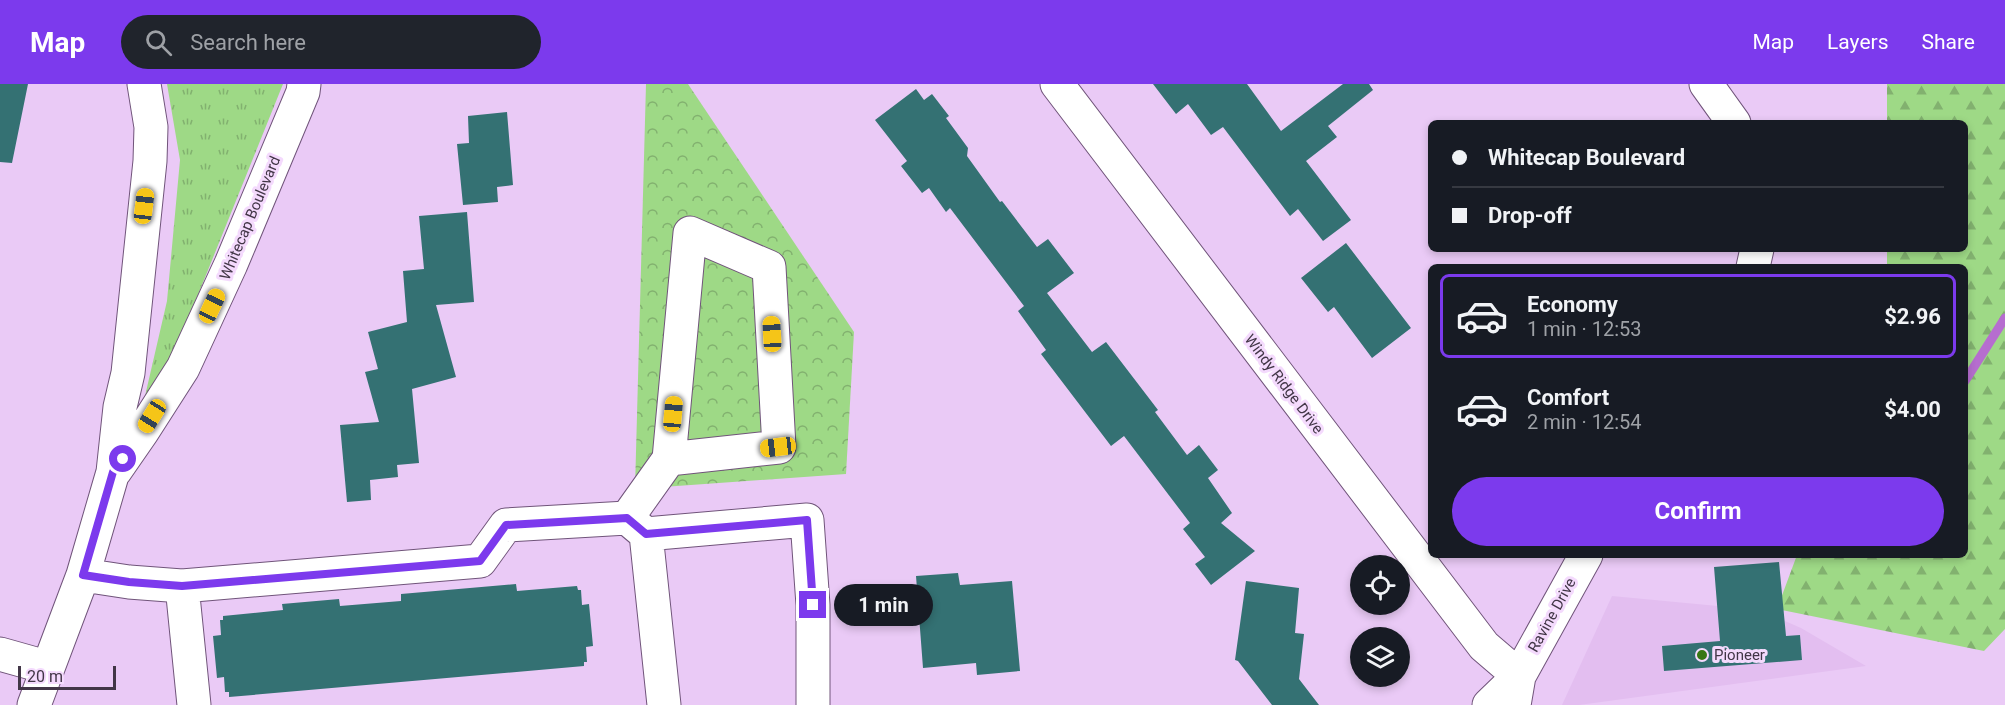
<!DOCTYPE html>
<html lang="en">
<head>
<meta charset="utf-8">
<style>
  body { margin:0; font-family:Roboto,sans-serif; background:#20242c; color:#f1f3f6; height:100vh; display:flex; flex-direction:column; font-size:22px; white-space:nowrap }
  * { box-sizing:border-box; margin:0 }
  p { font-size:20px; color:#9ea1a6 }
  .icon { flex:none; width:33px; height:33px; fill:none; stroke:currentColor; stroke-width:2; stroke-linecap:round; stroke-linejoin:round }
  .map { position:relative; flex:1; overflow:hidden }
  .drawer { position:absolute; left:1428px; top:180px; width:540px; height:294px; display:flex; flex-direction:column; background:#171b24; border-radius:9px; box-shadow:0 3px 9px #0003 }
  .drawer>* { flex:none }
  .guide { position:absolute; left:1428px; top:36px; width:540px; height:132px; border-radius:9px; box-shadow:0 3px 9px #0003; display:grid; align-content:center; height:132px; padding:0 24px; background:#171b24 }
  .buttons { position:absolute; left:1350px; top:471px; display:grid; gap:12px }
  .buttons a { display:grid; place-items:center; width:60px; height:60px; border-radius:50%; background:#171b24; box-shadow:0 3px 9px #0003; font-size:30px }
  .scale { position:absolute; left:18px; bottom:15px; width:98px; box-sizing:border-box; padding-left:6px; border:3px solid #423647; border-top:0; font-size:16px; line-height:21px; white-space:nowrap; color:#423647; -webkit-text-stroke:4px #f4dafd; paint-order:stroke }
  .end { position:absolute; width:27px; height:27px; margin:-14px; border:8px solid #7c3aed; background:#fff; box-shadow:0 0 0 3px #fff }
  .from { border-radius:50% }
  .bubble { position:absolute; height:42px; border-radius:21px; background:#171b24; box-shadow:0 3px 9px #0003; font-size:20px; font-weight:700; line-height:42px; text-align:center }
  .car { position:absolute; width:18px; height:36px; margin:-18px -9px; border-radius:8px; box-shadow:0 0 4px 2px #0007; background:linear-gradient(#f5c518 24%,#345 0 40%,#f5c518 0 76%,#345 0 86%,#f5c518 0) }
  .guide b { display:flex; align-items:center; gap:21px; height:57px; font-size:22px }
  .guide b+b { border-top:2px solid #363941 }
  .guide i { width:15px; height:15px; background:#f1f3f6 }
  ul { padding:10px 0 0; list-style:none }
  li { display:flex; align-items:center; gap:18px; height:84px; margin:0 12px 9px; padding:0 12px; border:3px solid transparent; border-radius:9px }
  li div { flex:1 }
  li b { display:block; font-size:22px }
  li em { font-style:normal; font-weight:700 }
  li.selected { border-color:#7c3aed }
  li>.icon { width:54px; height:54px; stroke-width:1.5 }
  .action { display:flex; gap:12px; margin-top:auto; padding:12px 24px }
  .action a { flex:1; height:69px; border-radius:36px; background:#7c3aed; color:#fff; font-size:24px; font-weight:700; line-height:69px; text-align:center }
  header { display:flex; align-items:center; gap:36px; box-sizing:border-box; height:84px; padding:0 30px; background:#7c3aed; color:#fff }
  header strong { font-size:28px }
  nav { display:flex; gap:33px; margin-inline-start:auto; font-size:21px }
  .search { width:420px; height:54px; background:#20242c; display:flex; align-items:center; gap:15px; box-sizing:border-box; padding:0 21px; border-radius:33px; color:#9ea1a6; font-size:22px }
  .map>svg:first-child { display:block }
</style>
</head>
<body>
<header>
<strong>Map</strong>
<div class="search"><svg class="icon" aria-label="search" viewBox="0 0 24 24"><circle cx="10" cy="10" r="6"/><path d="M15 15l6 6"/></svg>Search here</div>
<nav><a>Map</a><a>Layers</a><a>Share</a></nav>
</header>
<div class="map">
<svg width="2005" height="621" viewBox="0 0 2005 621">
  <defs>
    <pattern id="grass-tufts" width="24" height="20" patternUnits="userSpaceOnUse" patternTransform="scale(1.5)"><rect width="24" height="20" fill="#9ed986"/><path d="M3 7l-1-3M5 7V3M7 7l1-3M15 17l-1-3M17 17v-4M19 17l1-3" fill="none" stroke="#82b16f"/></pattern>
    <pattern id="forest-firs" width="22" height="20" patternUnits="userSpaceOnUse" patternTransform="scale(1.5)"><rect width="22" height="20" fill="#9ed986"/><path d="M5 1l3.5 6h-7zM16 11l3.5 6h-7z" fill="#82b16f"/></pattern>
    <pattern id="park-crowns" width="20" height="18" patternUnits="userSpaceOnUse" patternTransform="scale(1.5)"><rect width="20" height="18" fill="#9ed986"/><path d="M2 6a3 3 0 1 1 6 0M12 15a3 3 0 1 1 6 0" fill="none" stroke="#82b16f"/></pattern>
  </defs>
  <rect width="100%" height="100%" fill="#eacaf6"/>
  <path fill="#e3bef0" d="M1612,512l148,14 41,18 65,38 -287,39h-17z"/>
  <path fill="url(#grass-tufts)" d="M167,0h116l-127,315 -20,36 31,-134 13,-141z"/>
  <path fill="url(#forest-firs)" d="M1887,0h118v545l-21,22 -207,-42 20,-54h168v-288h-78v-18h78v-126h-78z"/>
  <path fill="url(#park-crowns)" d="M646,0h42l166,248 -8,142 -211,15z"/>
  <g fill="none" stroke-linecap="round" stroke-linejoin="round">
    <path stroke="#b66dcf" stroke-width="9" d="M1965,297l40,-63"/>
  </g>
  <path fill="#347173" d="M0,0h28l-16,79 -12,-1z
    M1153,0h94l34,47 62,-47h26l4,6 -45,36 9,11 -31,24 45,59 -28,21 -25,-32 -8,7 -67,-89 -12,8 -23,-31 -12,10z
    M916,5l8,11 8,-6 17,22 -3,2 22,30 -1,8 33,46 2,-1 35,46 11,-8 26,34 -27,20 45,59 14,-10 52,68 -3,2 32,43 12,-10 19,25 -10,8 24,35 -11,10 34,28 -44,34 -16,-21 10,-7 -22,-28 7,-6 -66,-87 -13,10 -70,-92 5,-4 -28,-39 6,-5 -74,-98 -4,4 -17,-24 -7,5 -21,-27 6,-5 -32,-41z
    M507,28l6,73 -16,2 1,15 -35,3 -6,-61 12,-1 -1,-27z
    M467,128l7,90 -38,3 20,72 -44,12 7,74 -22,2 1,12 -28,3 1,20 -24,2 -7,-77 39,-3 -14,-50 13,-3 -10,-37 39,-10 -4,-51 21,-2 -5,-53z
    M1346,159l65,85 -39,30 -38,-51 -6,5 -27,-34z
    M1779,478l7,74 14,-1 2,25 -138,11 -2,-25 58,-5 -6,-74z
    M958,489l2,12 52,-4 8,90 -43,4 -1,-12 -53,5 -7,-92z
    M1246,497l53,7 -4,45 9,1 -5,45 20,26h-47l-34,-44 -3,-1z
    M516,500l1,7 60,-5 1,4h3l1,15 7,-1 4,42 -7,1 1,15h-3v4l-355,31v-5h-4l-1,-15 -7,1 -4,-42 8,-1 -1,-15h3v-4l60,-6 -1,-6 57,-5 1,7 61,-5v-7z"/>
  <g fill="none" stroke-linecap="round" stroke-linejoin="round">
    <g stroke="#70547a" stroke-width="35">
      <path id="minor" d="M1057,0l427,562 35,30
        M1706,0l28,39
        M1753,183l4,-18
        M115,387l27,-39 41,-64 48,-104 72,-172 1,-8
        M627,434l42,-59 110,-12 -10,-180 -79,-34 -21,226
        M646,450l161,-14 6,85v100
        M83,491l46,7 53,4 298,-25 26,-36 121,-7 19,16 18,171
        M182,502l12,119
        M0,570l39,11 8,4
        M34,621l49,-130 30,-103 7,-65 8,-34 22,-212 1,-34 -7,-43
        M1489,621l30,-29
        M1514,621l5,-29 67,-121"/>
    </g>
    <use href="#minor" stroke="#fff" stroke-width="33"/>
  </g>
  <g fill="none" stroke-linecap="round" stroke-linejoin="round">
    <path stroke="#7c3aed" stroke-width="8" d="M123,375l-10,13 -30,103 46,7 53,4 298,-25 26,-36 121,-7 19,16 161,-14 6,85"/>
  </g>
  <circle fill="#387713" stroke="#f4dafd" stroke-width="2" cx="1702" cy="571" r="6"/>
  <g text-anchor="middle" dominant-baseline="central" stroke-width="6" stroke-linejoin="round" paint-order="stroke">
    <g font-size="15" fill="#423647" stroke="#f4dafd">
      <text transform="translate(250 134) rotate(-67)">Whitecap Boulevard</text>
      <text transform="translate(1284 300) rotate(53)">Windy Ridge Drive</text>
      <text transform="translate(1552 531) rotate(-61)">Ravine Drive</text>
    </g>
    <g font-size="15" fill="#423647" stroke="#f4dafd" text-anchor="start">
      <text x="1714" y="571">Pioneer</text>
    </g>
  </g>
</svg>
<div class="buttons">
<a><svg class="icon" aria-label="locate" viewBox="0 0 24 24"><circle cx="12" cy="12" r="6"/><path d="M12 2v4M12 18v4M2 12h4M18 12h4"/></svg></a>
<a><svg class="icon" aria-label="layers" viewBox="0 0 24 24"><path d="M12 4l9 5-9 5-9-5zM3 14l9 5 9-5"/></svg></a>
</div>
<div class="scale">20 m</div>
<i class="end from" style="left:123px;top:375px"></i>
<i class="end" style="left:813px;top:521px"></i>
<div class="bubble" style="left:834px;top:500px;width:99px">1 min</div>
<i class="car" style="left:144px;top:122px;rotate:7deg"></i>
<i class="car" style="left:212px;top:222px;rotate:25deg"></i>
<i class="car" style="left:772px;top:250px;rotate:357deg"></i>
<i class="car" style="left:673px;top:330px;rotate:5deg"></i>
<i class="car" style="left:152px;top:332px;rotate:212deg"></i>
<i class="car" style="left:778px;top:363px;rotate:263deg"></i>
<div class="guide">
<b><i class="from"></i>Whitecap Boulevard</b>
<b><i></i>Drop-off</b>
</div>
<section class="drawer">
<ul>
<li class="selected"><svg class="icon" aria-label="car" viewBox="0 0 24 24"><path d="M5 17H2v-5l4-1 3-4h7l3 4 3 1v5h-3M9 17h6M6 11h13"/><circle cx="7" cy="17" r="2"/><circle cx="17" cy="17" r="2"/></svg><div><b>Economy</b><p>1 min · 12:53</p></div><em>$2.96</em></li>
<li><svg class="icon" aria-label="car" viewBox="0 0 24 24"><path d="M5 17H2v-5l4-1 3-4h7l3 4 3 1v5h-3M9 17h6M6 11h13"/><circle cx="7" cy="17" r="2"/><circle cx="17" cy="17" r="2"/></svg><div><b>Comfort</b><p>2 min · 12:54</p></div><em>$4.00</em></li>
</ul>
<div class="action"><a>Confirm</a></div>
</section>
</div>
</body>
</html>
